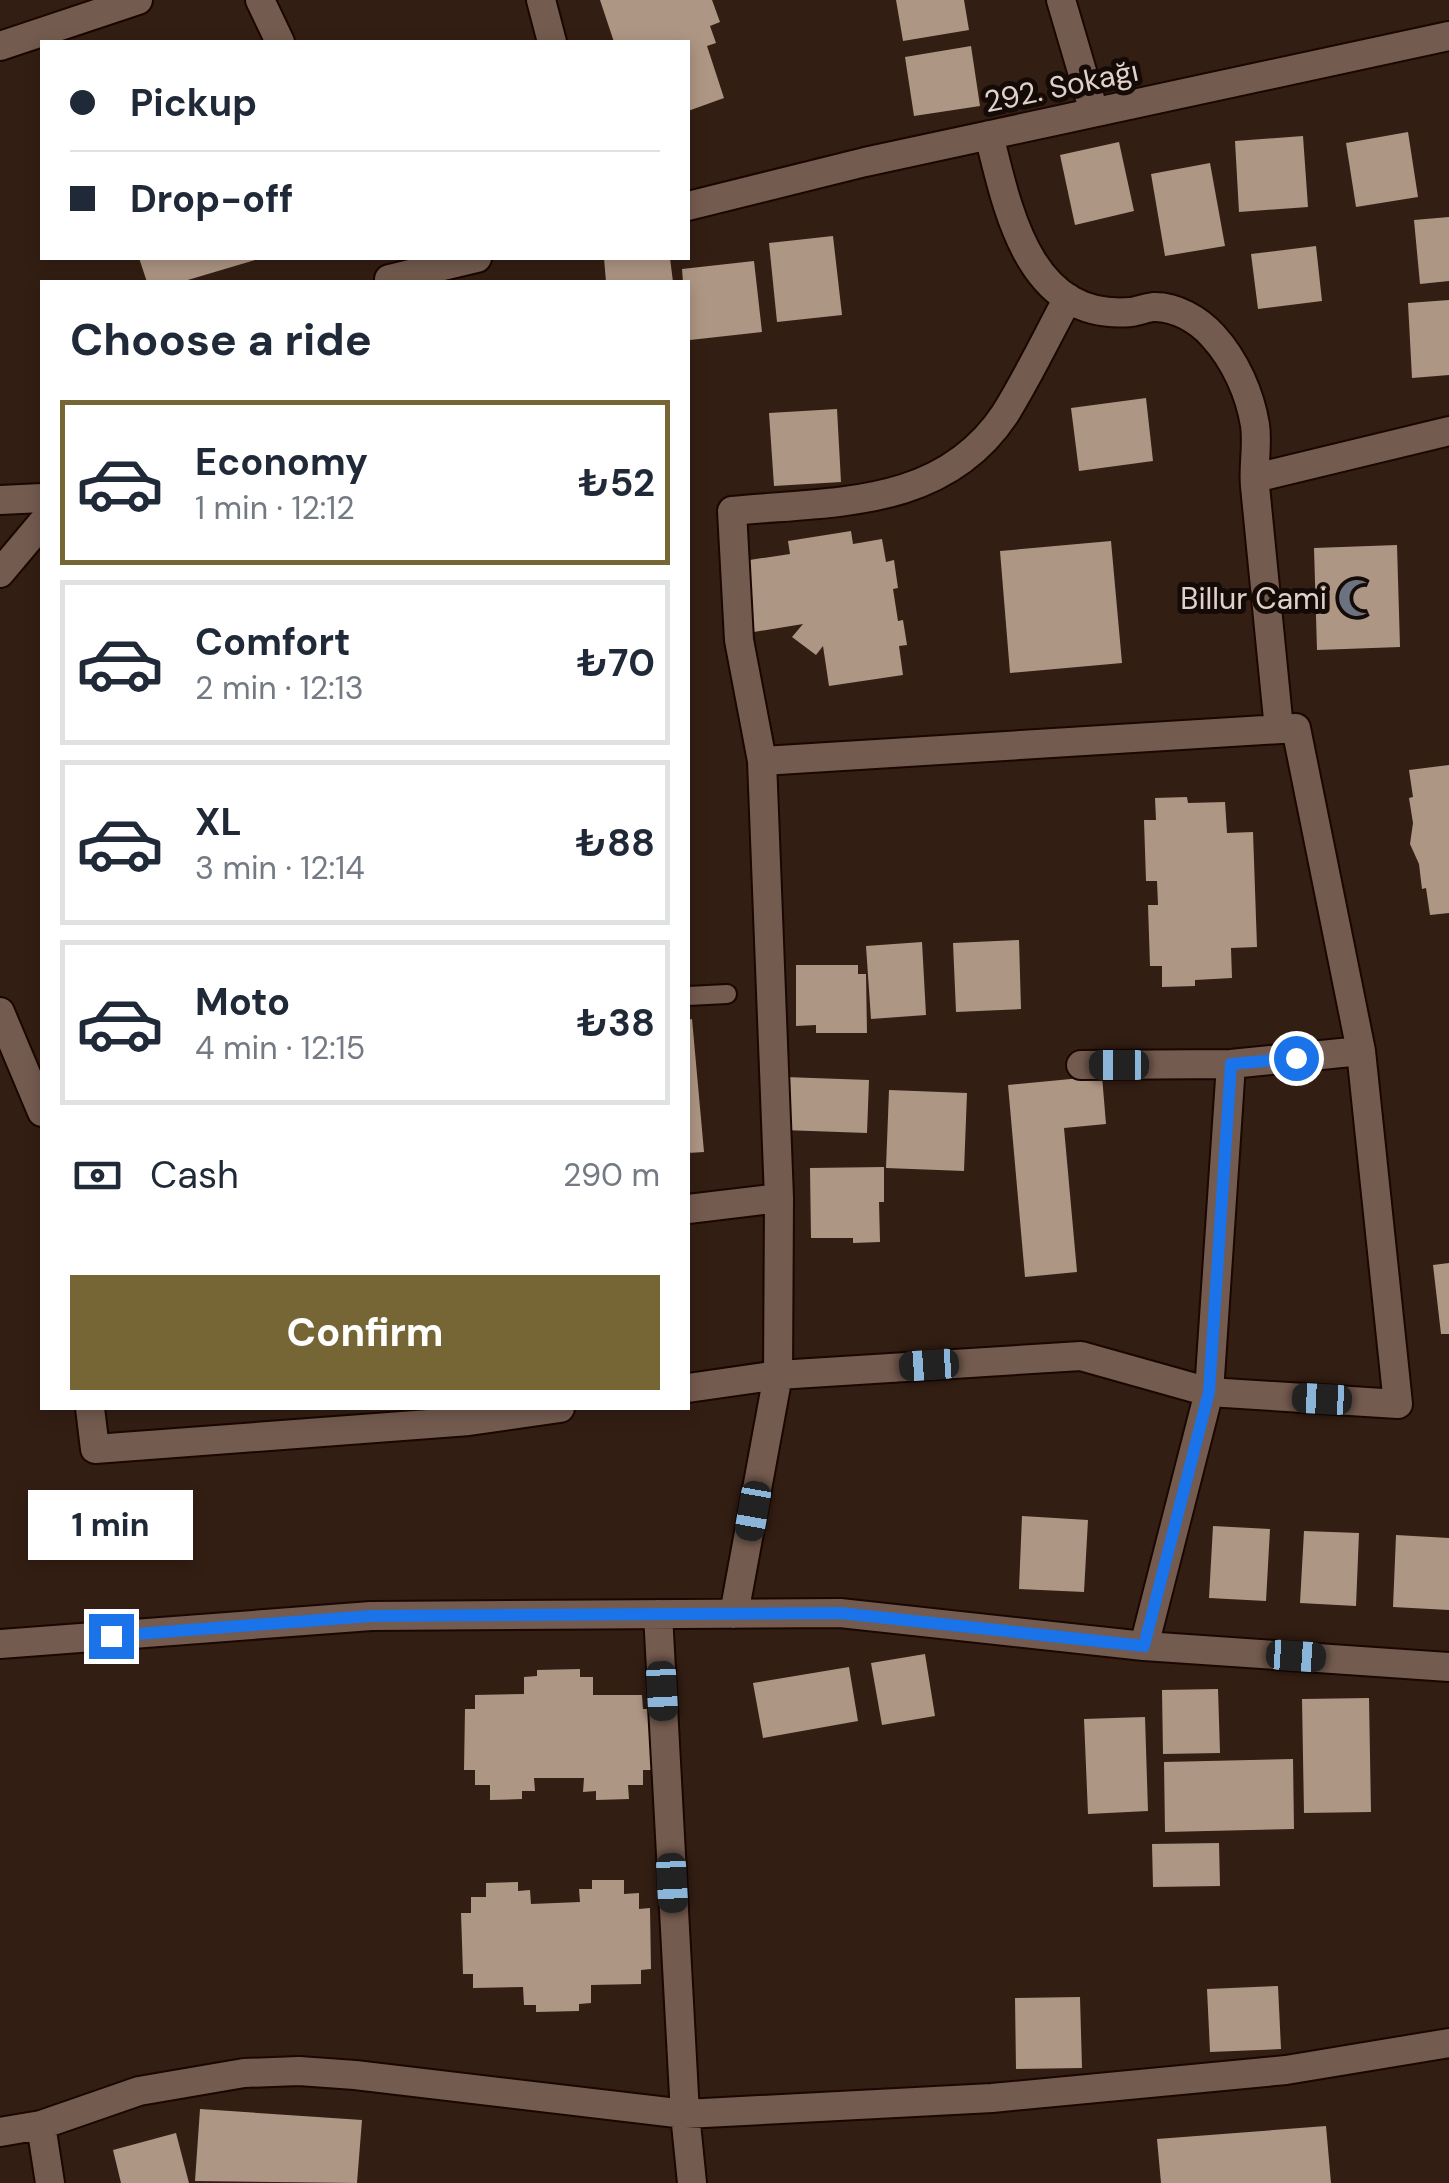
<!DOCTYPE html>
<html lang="en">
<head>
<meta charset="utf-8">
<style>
  body { margin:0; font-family:"DM Sans",sans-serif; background:#f2f2f3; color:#1f2937; height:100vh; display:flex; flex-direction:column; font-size:38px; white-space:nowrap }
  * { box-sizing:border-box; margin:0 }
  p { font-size:32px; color:#747a83 }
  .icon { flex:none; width:55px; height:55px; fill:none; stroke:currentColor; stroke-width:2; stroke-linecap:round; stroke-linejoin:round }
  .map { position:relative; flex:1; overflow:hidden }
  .side { position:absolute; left:40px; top:280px; width:650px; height:1130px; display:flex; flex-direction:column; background:#fff; border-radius:0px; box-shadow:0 5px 15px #0003 }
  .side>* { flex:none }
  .top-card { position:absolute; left:40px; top:40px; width:650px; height:220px; border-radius:0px; box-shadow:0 5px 15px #0003; display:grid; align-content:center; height:220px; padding:0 30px; background:#fff }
  .end { position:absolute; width:45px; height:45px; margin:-22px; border:12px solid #1a73e8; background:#fff; box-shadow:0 0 0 5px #fff }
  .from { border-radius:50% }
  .bubble { position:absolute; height:70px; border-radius:0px; background:#fff; box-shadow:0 5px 15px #0003; font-size:32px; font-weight:700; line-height:70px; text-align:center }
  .car { position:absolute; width:30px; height:60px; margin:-30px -15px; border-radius:12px; box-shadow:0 0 8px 2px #0007; background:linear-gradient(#222 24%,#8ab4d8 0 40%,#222 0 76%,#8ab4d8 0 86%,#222 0) }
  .top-card b { display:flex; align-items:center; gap:35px; height:95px; font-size:38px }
  .top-card b+b { border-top:2px solid #e0e1e3 }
  .top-card i { width:25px; height:25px; background:#1f2937 }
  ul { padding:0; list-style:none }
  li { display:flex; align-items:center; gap:30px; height:165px; margin:0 20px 15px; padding:0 10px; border:5px solid #e0e1e3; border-radius:0px }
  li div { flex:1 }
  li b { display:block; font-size:38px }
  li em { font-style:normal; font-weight:700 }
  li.on { border-color:#766636 }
  li>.icon { width:90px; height:90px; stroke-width:1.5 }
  h2 { padding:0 30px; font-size:45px; line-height:120px }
  .pay { display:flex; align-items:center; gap:25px; height:110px; padding:0 30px; font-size:38px }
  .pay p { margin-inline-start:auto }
  .cta { display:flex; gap:20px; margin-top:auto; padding:20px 30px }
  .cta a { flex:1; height:115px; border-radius:0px; background:#766636; color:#fff; font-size:40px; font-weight:700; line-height:115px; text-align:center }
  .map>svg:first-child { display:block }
</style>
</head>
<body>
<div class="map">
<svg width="1449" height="2183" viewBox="0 0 1449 2183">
  <rect width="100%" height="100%" fill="#331e13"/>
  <path fill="#ae9684" d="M600,0h112l8,22 -10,4 6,17 -9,3 17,52 -36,13v-69h-74z
    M896,0h68l5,30 -66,11z
    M971,46l9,60 -66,10 -9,-59z
    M1408,132l10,65 -62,10 -10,-64z
    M1303,136l5,71 -69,5 -4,-71z
    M1119,142l15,69 -59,14 -15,-70z
    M1210,163l15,83 -60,10 -14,-82z
    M1449,217v64l-29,3 -6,-64z
    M833,236l9,79 -65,7 -8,-79z
    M1316,246l6,55 -64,8 -7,-55z
    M139,258h123l-81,24h-34z
    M604,258h66l3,24h-67z
    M754,261l8,71 -72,8 -2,-58h-5l-1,-13z
    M1449,300v75l-37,3 -4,-75z
    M1146,398l7,63 -74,10 -8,-63z
    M837,409l4,73 -67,4 -5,-73z
    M851,531l2,13 29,-5 4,23 8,-2 4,28 -5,1 5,32 5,-1 4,25 -8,1 4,29 -74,11 -6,-40 -7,9 -24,-18 11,-13 -49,8 -11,-71 47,-7 -2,-13z
    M1111,541l11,122 -112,10 -10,-122z
    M1397,545l3,102 -83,3 -3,-102z
    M1449,765v148l-19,2 -4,-27 -4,1 -3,-25 -9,-20 3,-21 -4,-25 4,-1 -4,-27z
    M1187,797l1,6 37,-1 2,31 26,-1 4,115 -26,1 1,30 -37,2v6l-33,1v-21h-12l-2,-61h10l-1,-24h-11l-2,-61h12l-1,-22z
    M1019,940l2,69 -65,3 -3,-69z
    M922,942l4,73 -55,4 -5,-73z
    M796,965h62v9h8l1,59h-51v-8l-20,1z
    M692,1019l12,133 -16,1v-133z
    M1102,1076l4,48 -42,4 13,144 -52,5 -17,-192z
    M785,1077l84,3 -2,53 -84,-3z
    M889,1090l78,3 -3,78 -78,-3z
    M884,1167v35h-5l1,40 -27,1v-5h-42l-1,-70z
    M1449,1263v71h-8l-8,-69z
    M1022,1516l66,4 -4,72 -65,-3z
    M1213,1526l57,3 -4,72 -57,-3z
    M1304,1531l55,2 -3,73 -56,-3z
    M1396,1535l53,3v72l-56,-3z
    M925,1654l10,62 -53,9 -11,-62z
    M849,1667l9,54 -95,17 -10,-55z
    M580,1669v8h13v18h49l1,14h10v61h-10v15h-15l1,14 -33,1v-9l-13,1 1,-14h-50l1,13h-13v8l-32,1v-15h-15v-15h-11l1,-61h10v-14l49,-1v-17l13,-1v-6z
    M1218,1689l2,64 -57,1 -1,-64z
    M1369,1698l2,114 -67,1 -2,-114z
    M1145,1717l3,94 -60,3 -4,-95z
    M1293,1759l1,70 -129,3 -1,-70z
    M1219,1843l1,43 -67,1 -1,-43z
    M592,1880h32v14l15,-1v16l11,-1 1,61 -10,1v14l-50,1v18l-12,1v7l-43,1v-7h-12l-1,-18 -50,1v-14h-10l-2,-61h10v-16h15v-14l32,-1v9l12,-1 1,14 49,-2 -1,-13h13z
    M1278,1986l3,63 -71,3 -3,-63z
    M1080,1997l2,71 -66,1 -1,-71z
    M200,2109l162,11 -5,63 -162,-2z
    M1326,2126l5,57h-170l-4,-44z
    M176,2133l13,50h-68l-8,-33z"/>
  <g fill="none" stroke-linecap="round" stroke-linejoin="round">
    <g stroke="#1a0701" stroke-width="22">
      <path id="service" d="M688,996l39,-2"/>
    </g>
    <g stroke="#1a0701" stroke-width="32">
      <path id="minor" d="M260,0l20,42
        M541,0l11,42
        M1061,0l33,112
        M0,46l138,-46
        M989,135c19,76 40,186 142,177 7,-1 15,-4 22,-5 22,-1 46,13 60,29 22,24 37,58 42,89 3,21 -2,41 0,61 8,81 16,162 24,243
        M688,206l177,-44 584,-126
        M389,279l88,-21
        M1255,478l194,-47
        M0,500l42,-2
        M0,573l42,-50
        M0,1012l42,100
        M1081,1065l150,-1 130,-13
        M688,1209l91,-11
        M688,1388l90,-13 303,-19 128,36 189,12 -37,-353 -65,-323 -534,33
        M90,1408l5,41 374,-28 91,-13
        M658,1614l27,500 7,69
        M734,1614l44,-239 1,-177 -17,-437 -23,-121 -7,-129c101,-10 210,-2 273,-97 23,-37 42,-77 63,-116
        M0,1644l371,-28 469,-3 304,33 305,21
        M1144,1646l65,-254 22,-328
        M41,2125l9,58
        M0,2132l41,-7 98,-34 105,-18 55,-2 56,4 330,39 307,-16 294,-28 163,-27"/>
    </g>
    <use href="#service" stroke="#745b4f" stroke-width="18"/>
    <use href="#minor" stroke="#745b4f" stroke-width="28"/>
  </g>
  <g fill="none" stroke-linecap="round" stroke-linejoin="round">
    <path stroke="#1a73e8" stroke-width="12" d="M111,1636l260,-20 469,-3 304,33 65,-254 22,-328 65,-6"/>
  </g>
  <defs>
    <g id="mosque-bare" transform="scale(3)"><path d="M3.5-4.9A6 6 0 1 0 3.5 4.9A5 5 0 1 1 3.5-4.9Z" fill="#6b7280" stroke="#140a06" stroke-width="2.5" paint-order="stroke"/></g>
  </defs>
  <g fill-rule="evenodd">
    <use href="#mosque-bare" x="1357" y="598"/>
  </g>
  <g text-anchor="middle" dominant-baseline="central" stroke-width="10" stroke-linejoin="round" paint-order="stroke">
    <g font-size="30" fill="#e0d1ca" stroke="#140a06">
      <text transform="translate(1061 86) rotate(-12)">292. Sokağı</text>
    </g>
    <g font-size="30" fill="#e0d1ca" stroke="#140a06" text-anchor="end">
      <text x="1327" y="598">Billur Cami</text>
    </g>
  </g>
</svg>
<i class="end from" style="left:1296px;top:1058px"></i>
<i class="end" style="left:111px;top:1636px"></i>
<div class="bubble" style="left:28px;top:1490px;width:165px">1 min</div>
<i class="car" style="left:1119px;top:1065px;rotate:270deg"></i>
<i class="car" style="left:929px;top:1365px;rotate:266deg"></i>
<i class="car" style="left:1322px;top:1399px;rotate:273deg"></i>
<i class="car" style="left:753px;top:1511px;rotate:190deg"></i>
<i class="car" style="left:1296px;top:1656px;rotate:94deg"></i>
<i class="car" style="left:662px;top:1691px;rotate:177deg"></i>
<i class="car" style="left:672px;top:1883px;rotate:177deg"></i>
<div class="top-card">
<b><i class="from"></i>Pickup</b>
<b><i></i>Drop-off</b>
</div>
<section class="side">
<h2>Choose a ride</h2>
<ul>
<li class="on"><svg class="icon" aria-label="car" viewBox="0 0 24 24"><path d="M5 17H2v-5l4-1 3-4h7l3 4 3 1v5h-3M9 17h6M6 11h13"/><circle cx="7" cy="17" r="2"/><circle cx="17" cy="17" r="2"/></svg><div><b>Economy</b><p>1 min · 12:12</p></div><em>₺52</em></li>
<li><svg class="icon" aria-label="car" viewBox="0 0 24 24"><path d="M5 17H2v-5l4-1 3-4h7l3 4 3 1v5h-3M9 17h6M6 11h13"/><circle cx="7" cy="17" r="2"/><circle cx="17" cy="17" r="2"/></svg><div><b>Comfort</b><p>2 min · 12:13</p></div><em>₺70</em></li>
<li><svg class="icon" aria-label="car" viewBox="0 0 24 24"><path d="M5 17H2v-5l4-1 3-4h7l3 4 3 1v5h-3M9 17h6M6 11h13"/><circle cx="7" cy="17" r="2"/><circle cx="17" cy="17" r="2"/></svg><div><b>XL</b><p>3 min · 12:14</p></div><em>₺88</em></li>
<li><svg class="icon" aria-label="car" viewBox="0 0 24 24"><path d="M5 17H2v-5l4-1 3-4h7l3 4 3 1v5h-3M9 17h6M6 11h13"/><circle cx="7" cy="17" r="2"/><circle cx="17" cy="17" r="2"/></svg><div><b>Moto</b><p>4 min · 12:15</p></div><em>₺38</em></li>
</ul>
<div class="pay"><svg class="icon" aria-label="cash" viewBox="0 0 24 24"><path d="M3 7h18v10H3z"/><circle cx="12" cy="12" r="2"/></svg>Cash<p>290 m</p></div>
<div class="cta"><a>Confirm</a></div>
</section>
</div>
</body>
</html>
